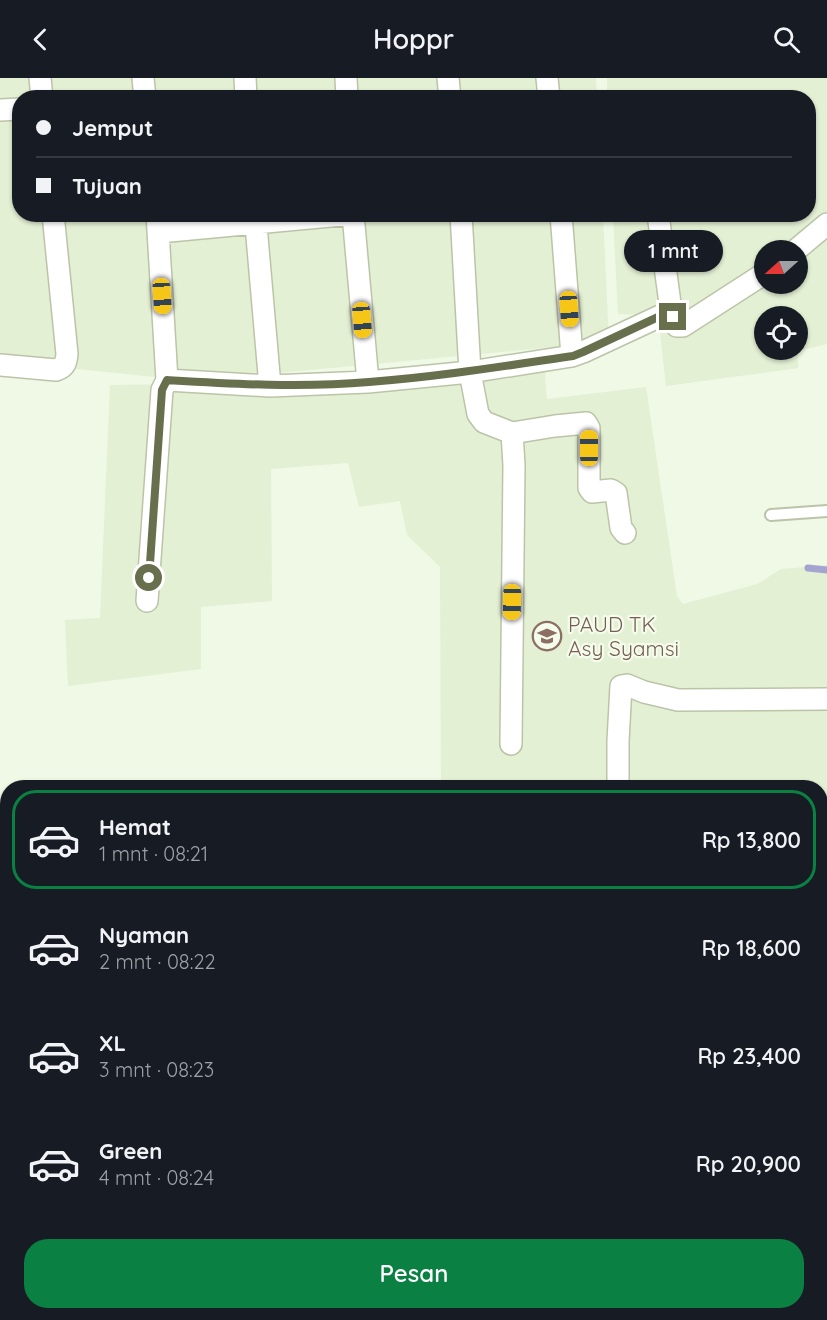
<!DOCTYPE html>
<html lang="id">
<head>
<meta charset="utf-8">
<style>
  body { margin:0; font-family:Quicksand,sans-serif; background:#20242c; color:#f1f3f6; height:100vh; display:flex; flex-direction:column; font-size:22px; white-space:nowrap }
  * { box-sizing:border-box; margin:0 }
  p { font-size:20px; color:#9ea1a6 }
  .icon { flex:none; width:33px; height:33px; fill:none; stroke:currentColor; stroke-width:2; stroke-linecap:round; stroke-linejoin:round }
  .map { position:relative; flex:1; overflow:hidden }
  .details { position:absolute; left:0px; top:702px; width:828px; height:540px; display:flex; flex-direction:column; background:#171b24; border-radius:24px 24px 0 0; box-shadow:0 2px 4px #0004 }
  .details>* { flex:none }
  .guide { position:absolute; left:12px; top:12px; width:804px; height:132px; border-radius:24px; box-shadow:0 2px 4px #0004; display:grid; align-content:center; height:132px; padding:0 24px; background:#171b24 }
  .needle { width:39px; rotate:249deg }
  .fabs { position:absolute; left:754px; top:162px; display:grid; gap:12px }
  .fabs a { display:grid; place-items:center; width:54px; height:54px; border-radius:50%; background:#171b24; box-shadow:0 2px 4px #0004; font-size:30px }
  .end { position:absolute; width:27px; height:27px; margin:-14px; border:8px solid #676f4d; background:#fff; box-shadow:0 0 0 3px #fff }
  .from { border-radius:50% }
  .bubble { position:absolute; height:42px; border-radius:21px; background:#171b24; box-shadow:0 2px 4px #0004; font-size:20px; font-weight:600; line-height:42px; text-align:center }
  .car { position:absolute; width:18px; height:36px; margin:-18px -9px; border-radius:8px; box-shadow:0 0 4px 2px #0007; background:linear-gradient(#f5c518 24%,#345 0 40%,#f5c518 0 76%,#345 0 86%,#f5c518 0) }
  .guide b { display:flex; align-items:center; gap:21px; height:57px; font-size:22px }
  .guide b+b { border-top:2px solid #363941 }
  .guide i { width:15px; height:15px; background:#f1f3f6 }
  ul { padding:10px 0 0; list-style:none }
  li { display:flex; align-items:center; gap:18px; height:99px; margin:0 12px 9px; padding:0 12px; border:3px solid transparent; border-radius:24px }
  li div { flex:1 }
  li b { display:block; font-size:22px }
  li em { font-style:normal; font-weight:600 }
  li.selected { border-color:#0b8043 }
  li>.icon { width:54px; height:54px; stroke-width:1.5 }
  .cta { display:flex; gap:12px; margin-top:auto; padding:12px 24px }
  .cta a { flex:1; height:69px; border-radius:24px; background:#0b8043; color:#fff; font-size:24px; font-weight:600; line-height:69px; text-align:center }
  header { display:flex; justify-content:space-between; align-items:center; height:78px; padding:0 24px; background:#171b24; font-size:27px; font-weight:600 }
  .map>svg:first-child { display:block }
</style>
</head>
<body>
<header><svg class="icon" aria-label="back" viewBox="0 0 24 24"><path d="M15 5l-7 7 7 7"/></svg>Hoppr<svg class="icon" aria-label="search" viewBox="0 0 24 24"><circle cx="10" cy="10" r="6"/><path d="M15 15l6 6"/></svg></header>
<div class="map">
<svg width="827" height="1242" viewBox="0 0 827 1242">
  <rect width="100%" height="100%" fill="#eff9e5"/>
  <path fill="#e4f0d4" fill-rule="evenodd" d="M0,0h596l1,20h-577v116l583,1 6,127 -416,39 -193,-20z
    M607,0h220v266l-29,7v17l-132,18 -8,-70 -40,-2 -5,-99 195,-1v-116l-201,-1zM765,172h33v34h-33zM765,238h33v34h-33z
    M544,282l3,39 99,-12 31,209 6,8 74,-20 24,-15 46,-4v483l-6,1 -1,-261 -379,-1 -1,-220 -33,-32 -7,-34 -41,6 -11,-44 -77,6 1,132 -71,6v62l-133,17 -3,-66 35,-2 10,-233 159,-2z
    M7,780v135l-7,4v-136z
    M7,945l1,289 122,1v7h-130v-293z"/>
  <g fill="none" stroke-linecap="round" stroke-linejoin="round">
    <path stroke="#a5a4d0" stroke-width="7" d="M808,490l19,2"/>
    <g stroke="#bbc4a8" stroke-width="14">
      <path id="lane" d="M771,437l56,-4"/>
    </g>
    <g stroke="#bbc4a8" stroke-width="24">
      <path id="street" d="M40,0l2,20
        M143,0l2,20
        M245,0l1,20
        M346,0l1,20
        M448,0l2,20
        M547,0l2,20
        M0,32l20,-1
        M255,136l15,172
        M353,136l15,168
        M461,136l9,158 8,42 6,8 28,11 2,32 -3,279
        M561,136l11,142
        M658,136l13,97 6,15h6l82,-53
        M159,154l193,-18
        M796,172l31,-26
        M0,287l56,5c9,-3 10,-7 11,-16l-14,-140
        M167,302l103,6 98,-4 102,-10 102,-16 11,-4 88,-41
        M512,355l43,-7 31,-3 3,5v60l3,4 19,-2 5,3 5,35 4,5
        M147,523l15,-211 5,-10 -10,-166
        M618,710v-47l3,-55 6,-1 17,7 34,8 149,-1
        M0,872h8
        M820,933h7
        M0,967h8
        M0,1085l8,-1
        M0,1204h8
        M75,1242l1,-8"/>
    </g>
    <use href="#lane" stroke="#fff" stroke-width="10"/>
    <use href="#street" stroke="#fff" stroke-width="21"/>
  </g>
  <g fill="none" stroke-linecap="round" stroke-linejoin="round">
    <path stroke="#676f4d" stroke-width="8" d="M149,500l13,-188 5,-10c68,4 134,8 202,2 68,-5 136,-16 204,-26l10,-4 88,-41 2,6"/>
  </g>
  <defs>
    <g id="school-ring" transform="scale(1.5)"><circle r="9.5" fill="#f4fceb" stroke="#8d6e63" stroke-width="1.5"/><path d="M0-5L7-2L0 1L-7-2ZM-4 1L0 2.5L4 1V4Q0 6-4 4Z" fill="#8d6e63"/></g>
  </defs>
  <g fill-rule="evenodd">
    <use href="#school-ring" x="547" y="558"/>
  </g>
  <g text-anchor="middle" dominant-baseline="central" stroke-width="4.5" stroke-linejoin="round" paint-order="stroke">
    <g font-size="21" fill="#785e54" stroke="#f4fceb" text-anchor="start">
      <text x="568" y="546">PAUD TK<tspan x="568" dy="24">Asy Syamsi</tspan></text>
    </g>
  </g>
</svg>
<div class="fabs">
<a><svg class="needle" viewBox="-14 -14 28 28"><path d="M0-13l5 13h-10z" fill="#e53935"/><path d="M0 13l5-13h-10z" fill="#9ea1a6"/></svg></a>
<a><svg class="icon" aria-label="locate" viewBox="0 0 24 24"><circle cx="12" cy="12" r="6"/><path d="M12 2v4M12 18v4M2 12h4M18 12h4"/></svg></a>
</div>
<i class="end from" style="left:149px;top:500px"></i>
<i class="end" style="left:673px;top:239px"></i>
<div class="bubble" style="left:624px;top:152px;width:99px">1 mnt</div>
<i class="car" style="left:162px;top:218px;rotate:176deg"></i>
<i class="car" style="left:569px;top:231px;rotate:176deg"></i>
<i class="car" style="left:362px;top:242px;rotate:175deg"></i>
<i class="car" style="left:589px;top:370px;rotate:0deg"></i>
<i class="car" style="left:512px;top:524px;rotate:181deg"></i>
<div class="guide">
<b><i class="from"></i>Jemput</b>
<b><i></i>Tujuan</b>
</div>
<section class="details">
<ul>
<li class="selected"><svg class="icon" aria-label="car" viewBox="0 0 24 24"><path d="M5 17H2v-5l4-1 3-4h7l3 4 3 1v5h-3M9 17h6M6 11h13"/><circle cx="7" cy="17" r="2"/><circle cx="17" cy="17" r="2"/></svg><div><b>Hemat</b><p>1 mnt · 08:21</p></div><em>Rp 13,800</em></li>
<li><svg class="icon" aria-label="car" viewBox="0 0 24 24"><path d="M5 17H2v-5l4-1 3-4h7l3 4 3 1v5h-3M9 17h6M6 11h13"/><circle cx="7" cy="17" r="2"/><circle cx="17" cy="17" r="2"/></svg><div><b>Nyaman</b><p>2 mnt · 08:22</p></div><em>Rp 18,600</em></li>
<li><svg class="icon" aria-label="car" viewBox="0 0 24 24"><path d="M5 17H2v-5l4-1 3-4h7l3 4 3 1v5h-3M9 17h6M6 11h13"/><circle cx="7" cy="17" r="2"/><circle cx="17" cy="17" r="2"/></svg><div><b>XL</b><p>3 mnt · 08:23</p></div><em>Rp 23,400</em></li>
<li><svg class="icon" aria-label="car" viewBox="0 0 24 24"><path d="M5 17H2v-5l4-1 3-4h7l3 4 3 1v5h-3M9 17h6M6 11h13"/><circle cx="7" cy="17" r="2"/><circle cx="17" cy="17" r="2"/></svg><div><b>Green</b><p>4 mnt · 08:24</p></div><em>Rp 20,900</em></li>
</ul>
<div class="cta"><a>Pesan</a></div>
</section>
</div>
</body>
</html>
